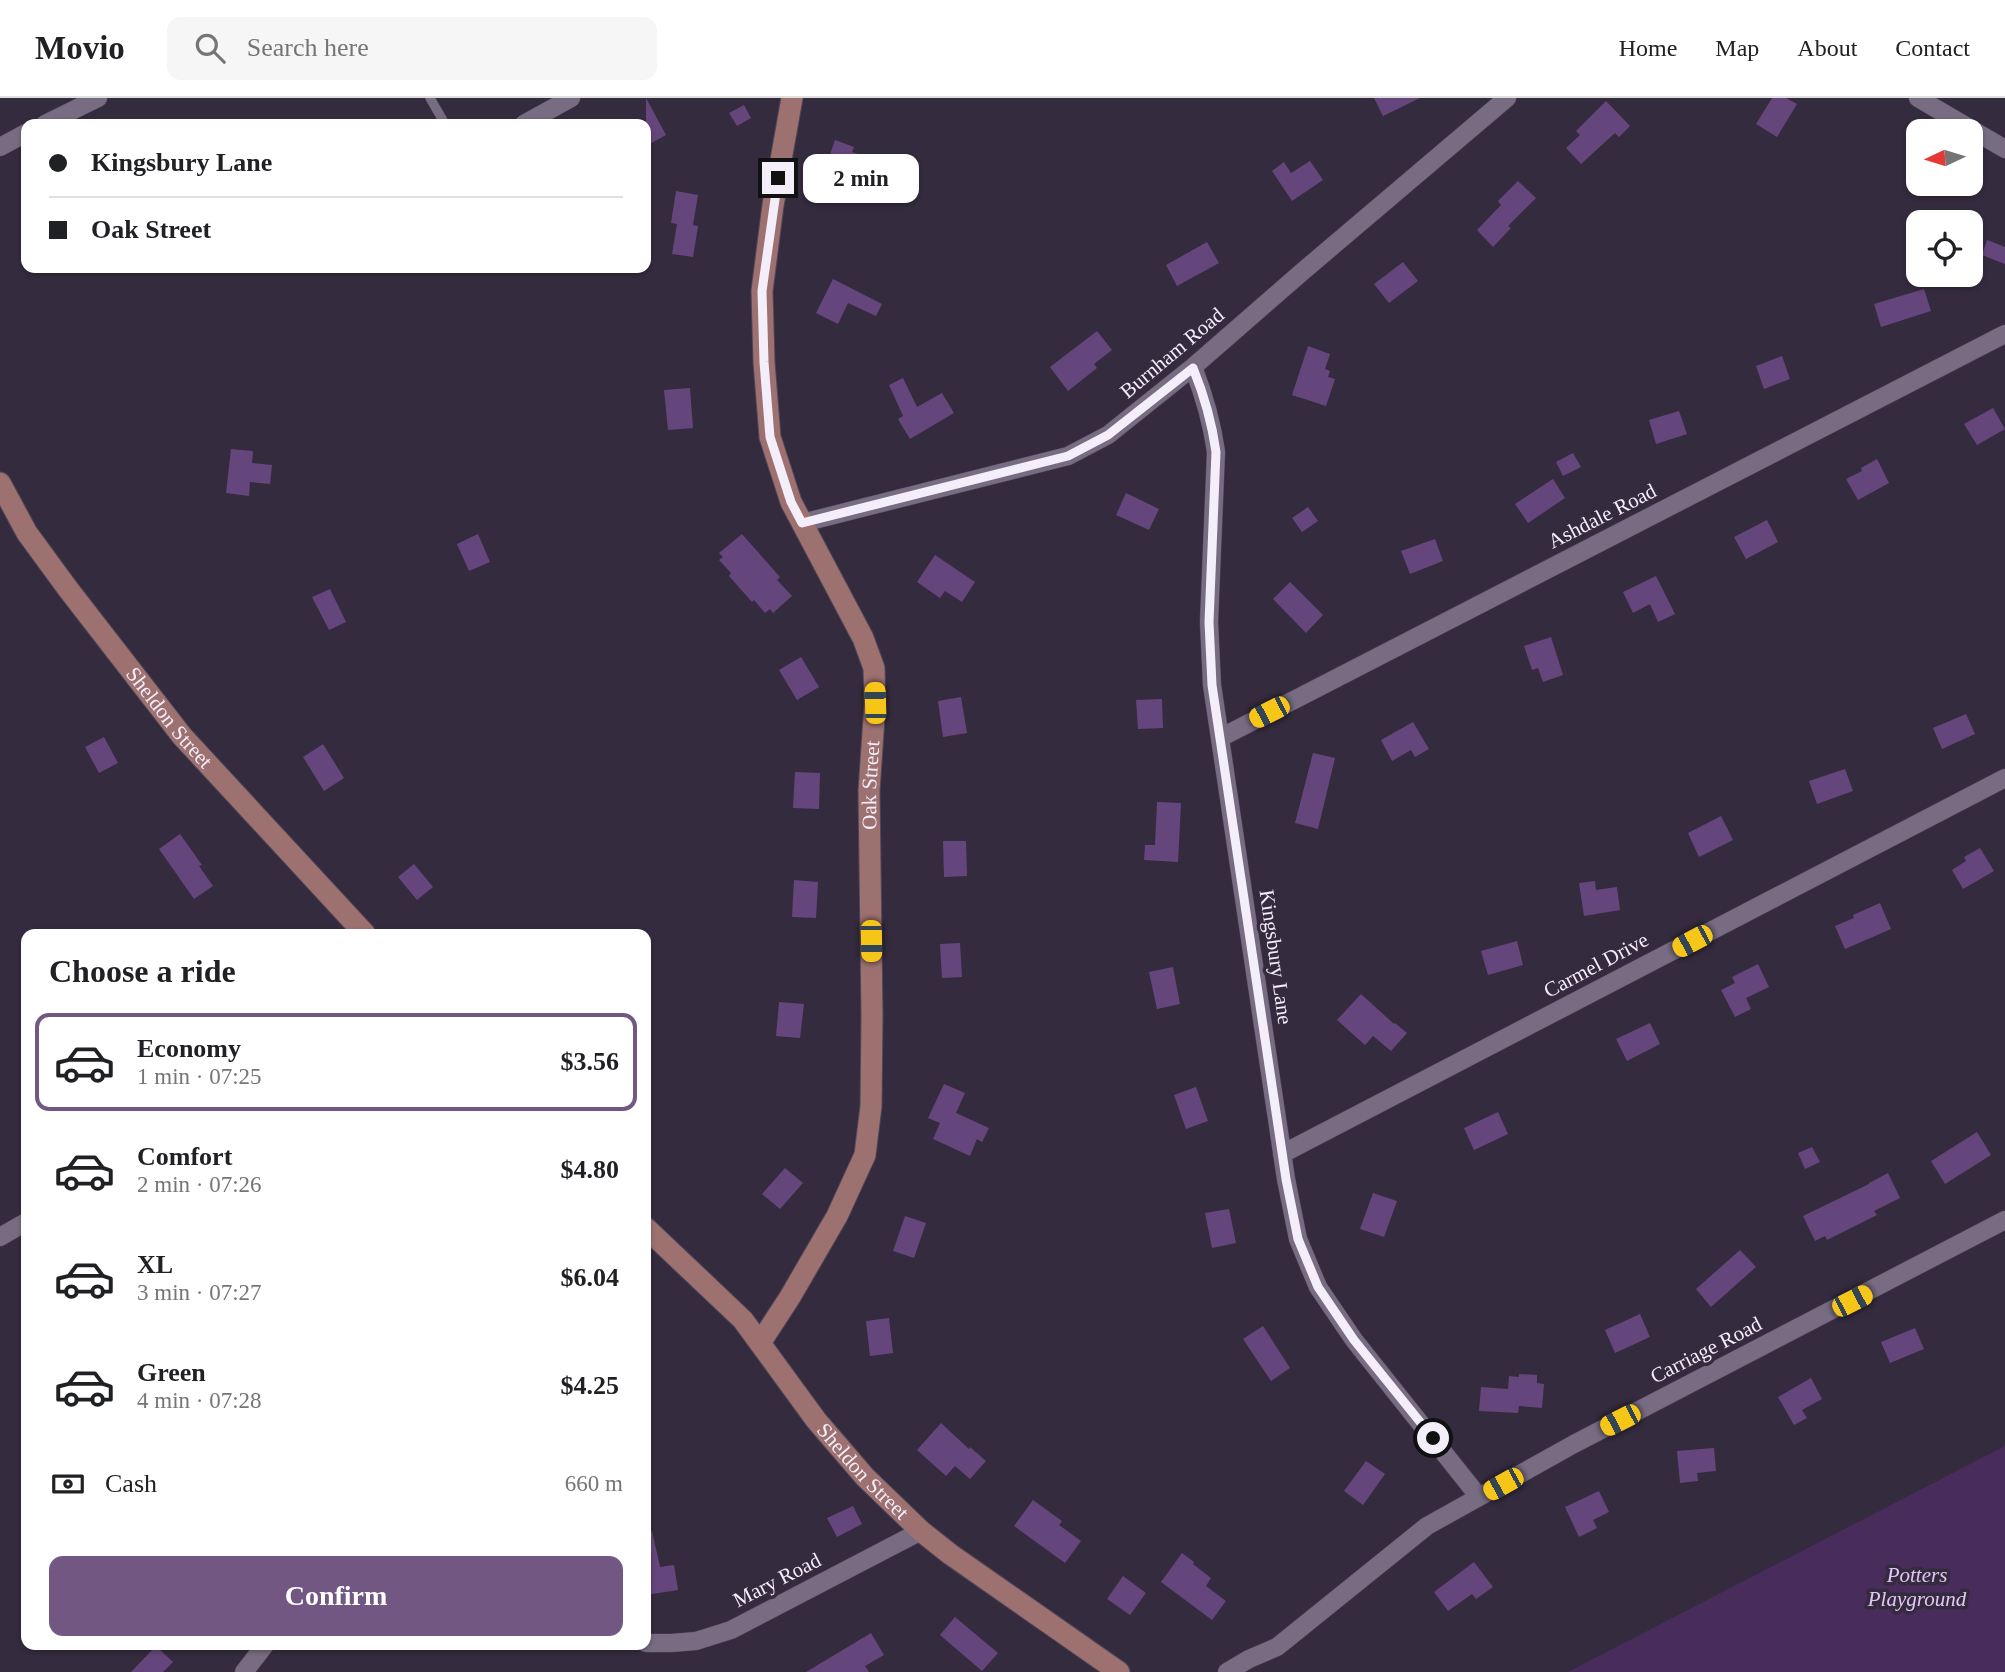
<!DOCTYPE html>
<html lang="en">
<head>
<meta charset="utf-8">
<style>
  body { margin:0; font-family:Georgia,serif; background:#f6f6f6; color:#202124; height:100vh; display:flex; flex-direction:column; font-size:26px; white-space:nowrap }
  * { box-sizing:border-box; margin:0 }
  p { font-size:23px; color:#757577 }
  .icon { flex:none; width:38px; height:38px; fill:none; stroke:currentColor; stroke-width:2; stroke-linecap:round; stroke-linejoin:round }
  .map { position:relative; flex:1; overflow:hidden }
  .sheet { position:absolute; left:21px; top:831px; width:630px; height:721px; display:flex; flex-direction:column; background:#fff; border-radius:14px; box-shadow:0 2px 5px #0004 }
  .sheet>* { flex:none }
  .hud { position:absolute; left:21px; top:21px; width:630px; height:154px; border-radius:14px; box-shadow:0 2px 5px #0004; display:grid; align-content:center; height:154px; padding:0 28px; background:#fff }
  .needle { width:46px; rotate:266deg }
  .fabs { position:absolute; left:1906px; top:21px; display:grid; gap:14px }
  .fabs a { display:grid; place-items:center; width:77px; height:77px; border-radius:14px; background:#fff; box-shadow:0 2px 5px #0004; font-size:35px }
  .end { position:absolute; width:32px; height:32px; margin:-16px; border:9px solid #f4edfa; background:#111; box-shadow:0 0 0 4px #111 }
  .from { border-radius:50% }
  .bubble { position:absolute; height:49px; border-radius:14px; background:#fff; box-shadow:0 2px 5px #0004; font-size:23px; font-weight:700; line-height:49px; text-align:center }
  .car { position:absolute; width:21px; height:42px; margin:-21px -10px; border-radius:9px; box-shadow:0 0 5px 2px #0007; background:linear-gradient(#f5c518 24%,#345 0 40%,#f5c518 0 76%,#345 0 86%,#f5c518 0) }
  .hud b { display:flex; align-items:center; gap:24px; height:66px; font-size:26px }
  .hud b+b { border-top:2px solid #e0e0e0 }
  .hud i { width:18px; height:18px; background:#202124 }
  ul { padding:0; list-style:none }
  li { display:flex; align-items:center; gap:21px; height:98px; margin:0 14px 10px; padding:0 14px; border:4px solid transparent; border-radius:14px }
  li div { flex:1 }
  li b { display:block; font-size:26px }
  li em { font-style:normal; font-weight:700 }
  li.current { border-color:#735783 }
  li>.icon { width:63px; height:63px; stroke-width:1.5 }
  h2 { padding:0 28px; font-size:32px; line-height:84px }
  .pay { display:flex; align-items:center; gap:18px; height:77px; padding:0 28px; font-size:26px }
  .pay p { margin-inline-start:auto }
  .action { display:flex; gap:14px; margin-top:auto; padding:14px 28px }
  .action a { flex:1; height:80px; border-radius:14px; background:#735783; color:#fff; font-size:28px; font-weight:700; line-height:80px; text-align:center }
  header { display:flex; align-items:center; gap:42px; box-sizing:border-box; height:98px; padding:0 35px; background:#fff; border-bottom:2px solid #e0e0e0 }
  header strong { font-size:33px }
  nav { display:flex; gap:38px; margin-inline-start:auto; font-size:24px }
  .search { width:490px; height:63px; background:#f6f6f6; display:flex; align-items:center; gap:18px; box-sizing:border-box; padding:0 24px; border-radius:14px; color:#757577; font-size:26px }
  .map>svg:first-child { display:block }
</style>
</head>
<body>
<header>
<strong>Movio</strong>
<div class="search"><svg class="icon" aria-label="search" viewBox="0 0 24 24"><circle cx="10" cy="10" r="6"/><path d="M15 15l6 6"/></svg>Search here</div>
<nav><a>Home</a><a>Map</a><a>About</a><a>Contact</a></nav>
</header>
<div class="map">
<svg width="2005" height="1574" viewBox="0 0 2005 1574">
  <rect width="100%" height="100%" fill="#352b3e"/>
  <path fill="#482d5c" d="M2005,1348v226h-437z"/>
  <path fill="#65467c" d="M646,0l20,37 -20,11z
    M1374,0h46l-37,18z
    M1772,0h14l11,6 -20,33 -21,-13z
    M1606,3l24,25 -11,11 -4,-4 -34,31 -15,-16 14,-13 -4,-4z
    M744,7l7,13 -14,8 -8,-13z
    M835,42l19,7 -2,5 12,4 -8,22 -11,-4 -3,9 -15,-5 3,-8 -5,-1z
    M1310,63l13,19 -31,21 -20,-30 12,-9 7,11z
    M1518,83l18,17 -28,28 3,2 -18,19 -16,-17 24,-25 -3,-4z
    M676,93l22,4 -5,30 5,1 -5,31 -21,-3 5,-30 -6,-1z
    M1987,142l18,7v17l-23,-9z
    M1207,144l12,21 -42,23 -11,-21z
    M1403,164l15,19 -29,22 -15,-19z
    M833,181l49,25 -6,12 -28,-13 -10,21 -22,-11z
    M1924,191l7,22 -50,16 -7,-23z
    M1097,233l15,19 -18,14 3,4 -29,23 -18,-24z
    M1308,248l22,8 -5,15 5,2 -2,6 7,2 -9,27 -34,-11z
    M1782,258l8,23 -26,10 -8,-23z
    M903,280l14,29 25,-14 12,20 -44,26 -12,-20 5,-3 -14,-31z
    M690,290l3,40 -25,2 -4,-40z
    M1993,310l12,21 -28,16 -13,-21z
    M1679,313l8,23 -31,10 -7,-24z
    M231,351l22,2 -1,12 20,2 -2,19 -20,-2 -1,14 -23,-3z
    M1573,355l8,14 -18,9 -7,-14z
    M1877,361l12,24 -31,17 -12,-21 16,-8 -1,-3z
    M1553,381l12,19 -37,25 -13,-19z
    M1126,395l33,16 -10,21 -33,-15z
    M1308,409l10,14 -16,11 -10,-14z
    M1767,422l11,22 -32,17 -12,-22z
    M478,436l12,28 -21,9 -12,-27z
    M742,436l38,43 -3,3 15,16 -19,17 -3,-4 -5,4 -11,-13 -2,2 -23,-26 2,-3 -12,-13 4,-3 -4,-4z
    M1435,441l8,22 -33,13 -9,-23z
    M935,457l40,27 -13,20 -17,-11 -5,7 -23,-16z
    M1656,478l19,38 -17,8 -8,-18 -17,9 -10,-21z
    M1290,484l33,33 -17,18 -33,-34z
    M330,491l16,33 -17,8 -17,-33z
    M1551,539l12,38 -20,7 -5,-14 -6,2 -8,-24z
    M801,559l18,30 -22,13 -18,-30z
    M961,599l6,36 -24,4 -5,-36z
    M1162,601l1,29 -25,1 -2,-29z
    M1966,616l9,20 -33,15 -9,-21z
    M1413,624l16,27 -14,8 -4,-7 -19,11 -11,-21z
    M104,639l14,26 -19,10 -14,-26z
    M323,646l21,34 -20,13 -21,-34z
    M1313,655l22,5 -17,71 -23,-6z
    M1845,671l8,22 -36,13 -8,-23z
    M795,674l25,1 -1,36 -26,-1z
    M1157,704l24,1 -3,59 -34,-2 1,-15h10z
    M1721,718l12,24 -34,17 -11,-24z
    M180,736l22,31 -3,1 14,20 -19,13 -35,-50z
    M943,743h23l1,35 -23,1z
    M1980,750l14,23 -31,18 -11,-19 14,-9 -2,-4z
    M414,766l19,23 -16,13 -19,-23z
    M794,782l24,2 -2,36 -24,-1z
    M1595,783l1,9 21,-3 3,23 -36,6 -5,-33z
    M1880,805l11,26 -46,20 -10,-23 19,-8 -1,-3z
    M1517,843l6,24 -35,10 -7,-24z
    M960,845l2,34 -20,1 -2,-34z
    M1758,866l11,23 -23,11 5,11 -16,8 -14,-27 14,-7 -3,-6z
    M1173,869l7,37 -23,5 -8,-37z
    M1361,896l33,30 1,-1 12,10 -16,18 -18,-15 -8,9 -28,-25z
    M779,904l25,2 -4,34 -24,-2z
    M1650,925l10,21 -33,17 -11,-22z
    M944,986l21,9 -9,20 33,15 -7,14 -5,-3 -7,17 -37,-17 7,-16 -12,-5z
    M1196,989l12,34 -22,8 -12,-34z
    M1498,1014l10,22 -34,16 -10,-22z
    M1977,1034l14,23 -46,29 -14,-23z
    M1812,1049l8,15 -15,7 -7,-16z
    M785,1070l18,15 -23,26 -18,-15z
    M1888,1075l12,25 -26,13 3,4 -50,25 -2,-4 -10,5 -12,-25 66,-32v-1z
    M1373,1095l24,8 -13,36 -24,-8z
    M1229,1111l7,34 -24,5 -7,-35z
    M905,1118l21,7 -12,35 -21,-7z
    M1740,1152l16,17 -45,40 -15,-18z
    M1640,1216l10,23 -35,16 -10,-23z
    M889,1220l4,35 -23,3 -4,-35z
    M1263,1228l27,42 -19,13 -28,-42z
    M1915,1230l9,21 -34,14 -9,-21z
    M1519,1276l18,1v8l7,1 -2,24 -23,-2 -1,7 -39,-2 2,-24 27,2 1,-13 10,1z
    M1811,1280l11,21 -20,11 5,8 -13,7 -16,-28z
    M941,1325l28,26 1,-2 16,14 -16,18 -15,-13 -9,10 -29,-26z
    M1714,1350l2,23 -19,2 1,8 -18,2 -3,-32z
    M1366,1363l19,13 -22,31 -19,-14z
    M1599,1393l10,21 -16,8 4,8 -18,9 -14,-30z
    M1033,1402l29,21 -3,4 22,16 -16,22 -51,-37z
    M853,1408l9,18 -25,13 -10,-19z
    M652,1433l8,36 14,-2 4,25 -32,5v-63z
    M1182,1455l12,9 -1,2 18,14 -5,8 20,15 -14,19 -51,-38z
    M1474,1464l19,25 -17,12 -4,-5 -24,17 -14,-19z
    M1123,1478l23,17 -16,22 -23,-16z
    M955,1519l43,36 -16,18 -42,-36z
    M871,1535l13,22 -19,11 4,6h-63z
    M156,1548l17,16 -10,10h-32z"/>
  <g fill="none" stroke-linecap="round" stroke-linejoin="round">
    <g stroke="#514758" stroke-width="10">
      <path id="lane" d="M430,0l15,26"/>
    </g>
    <g stroke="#514758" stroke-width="19">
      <path id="street" d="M1918,0l87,51
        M45,26l53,-26
        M524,26l47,-26
        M0,49l26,-14
        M1193,269c11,28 19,56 23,85l-7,170 3,63 74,494 12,60 20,48 36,53 125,157
        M802,425l266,-67 40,-21 85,-68 109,-95 205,-174
        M1220,640l785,-404
        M1282,1056l723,-376
        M0,1139l26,-15
        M646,1545h25l25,-2 35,-11 190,-99
        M244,1574l21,-27
        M1227,1574l22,-13 28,-12 150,-121 147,-82 431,-224"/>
    </g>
    <g stroke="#514758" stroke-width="23">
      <g id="secondary">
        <path id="s1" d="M0,385l27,50 41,56 114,147 183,198"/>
        <path id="s2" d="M646,1130l97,92 73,100 49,57 56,54 29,23 169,118"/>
        <path id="s3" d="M760,1245l30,-46 47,-81 28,-61 6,-49 1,-90 -3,-225 6,-88 -1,-35 -11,-30 -72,-136 -21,-65 -6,-75 -2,-71 11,-86 19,-107"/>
      </g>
    </g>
    <use href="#lane" stroke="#786c83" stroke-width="9"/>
    <use href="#street" stroke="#786c83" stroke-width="18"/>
    <use href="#secondary" stroke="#9e7171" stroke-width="21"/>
  </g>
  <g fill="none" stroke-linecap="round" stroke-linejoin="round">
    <path stroke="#f4edfa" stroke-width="9" d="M778,80l-16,113 2,71 6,75 21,65 11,21 266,-67 40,-21 85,-67c11,27 19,55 23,84l-7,170 3,63 74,494 12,60 20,48 36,53 79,98"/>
  </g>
  <g text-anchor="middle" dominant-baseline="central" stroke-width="7" stroke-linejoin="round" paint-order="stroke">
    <g font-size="21" fill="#f4edfa" stroke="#352b3e">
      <text transform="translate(1172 255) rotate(-40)">Burnham Road</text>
      <text transform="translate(1602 418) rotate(-27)">Ashdale Road</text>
      <text stroke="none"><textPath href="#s1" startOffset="290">Sheldon Street</textPath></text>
      <text stroke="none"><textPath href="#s3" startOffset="586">Oak Street</textPath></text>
      <text transform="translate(1276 859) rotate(82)">Kingsbury Lane</text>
      <text transform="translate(1596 867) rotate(-28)">Carmel Drive</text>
      <text transform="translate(1706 1252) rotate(-27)">Carriage Road</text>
      <text stroke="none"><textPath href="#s2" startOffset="327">Sheldon Street</textPath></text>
      <text transform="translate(777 1482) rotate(-27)">Mary Road</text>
    </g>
    <g font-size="21" font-style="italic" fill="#e1c6f7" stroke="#352b3e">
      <text x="1917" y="1477">Potters<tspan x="1917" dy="24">Playground</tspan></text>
    </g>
  </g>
</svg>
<div class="fabs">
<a><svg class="needle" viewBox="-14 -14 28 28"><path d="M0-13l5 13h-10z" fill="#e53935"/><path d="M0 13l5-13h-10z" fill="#757577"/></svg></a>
<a><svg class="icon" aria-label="locate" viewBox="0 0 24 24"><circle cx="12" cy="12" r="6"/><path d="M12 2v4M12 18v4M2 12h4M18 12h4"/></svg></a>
</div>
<i class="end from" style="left:1433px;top:1340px"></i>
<i class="end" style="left:778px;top:80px"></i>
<div class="bubble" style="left:803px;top:56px;width:116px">2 min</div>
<i class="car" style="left:875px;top:605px;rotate:358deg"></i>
<i class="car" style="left:1269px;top:614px;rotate:243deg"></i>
<i class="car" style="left:871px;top:843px;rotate:179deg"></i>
<i class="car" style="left:1692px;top:843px;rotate:242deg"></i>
<i class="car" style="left:1852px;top:1203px;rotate:63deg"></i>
<i class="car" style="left:1620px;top:1322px;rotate:243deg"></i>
<i class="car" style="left:1503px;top:1386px;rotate:241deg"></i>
<div class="hud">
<b><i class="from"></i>Kingsbury Lane</b>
<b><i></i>Oak Street</b>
</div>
<section class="sheet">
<h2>Choose a ride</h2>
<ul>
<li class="current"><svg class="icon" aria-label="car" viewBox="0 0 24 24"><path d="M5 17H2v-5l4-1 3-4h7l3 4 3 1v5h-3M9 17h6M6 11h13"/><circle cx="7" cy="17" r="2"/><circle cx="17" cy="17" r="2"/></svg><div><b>Economy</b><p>1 min · 07:25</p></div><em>$3.56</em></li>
<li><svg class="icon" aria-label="car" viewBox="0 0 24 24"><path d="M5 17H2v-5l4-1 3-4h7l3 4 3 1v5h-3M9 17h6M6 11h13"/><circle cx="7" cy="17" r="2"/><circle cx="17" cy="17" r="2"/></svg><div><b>Comfort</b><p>2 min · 07:26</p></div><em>$4.80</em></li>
<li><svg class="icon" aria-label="car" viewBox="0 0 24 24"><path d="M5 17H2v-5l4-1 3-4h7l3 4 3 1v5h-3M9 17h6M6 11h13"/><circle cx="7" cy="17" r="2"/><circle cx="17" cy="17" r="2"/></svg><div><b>XL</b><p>3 min · 07:27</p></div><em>$6.04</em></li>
<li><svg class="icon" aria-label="car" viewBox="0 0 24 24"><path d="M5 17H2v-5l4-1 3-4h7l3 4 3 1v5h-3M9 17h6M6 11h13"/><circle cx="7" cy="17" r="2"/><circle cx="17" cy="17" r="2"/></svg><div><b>Green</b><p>4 min · 07:28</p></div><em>$4.25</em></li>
</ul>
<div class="pay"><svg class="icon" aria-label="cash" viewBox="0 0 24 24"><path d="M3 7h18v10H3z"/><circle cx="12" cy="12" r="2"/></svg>Cash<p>660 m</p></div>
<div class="action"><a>Confirm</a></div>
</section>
</div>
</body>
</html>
